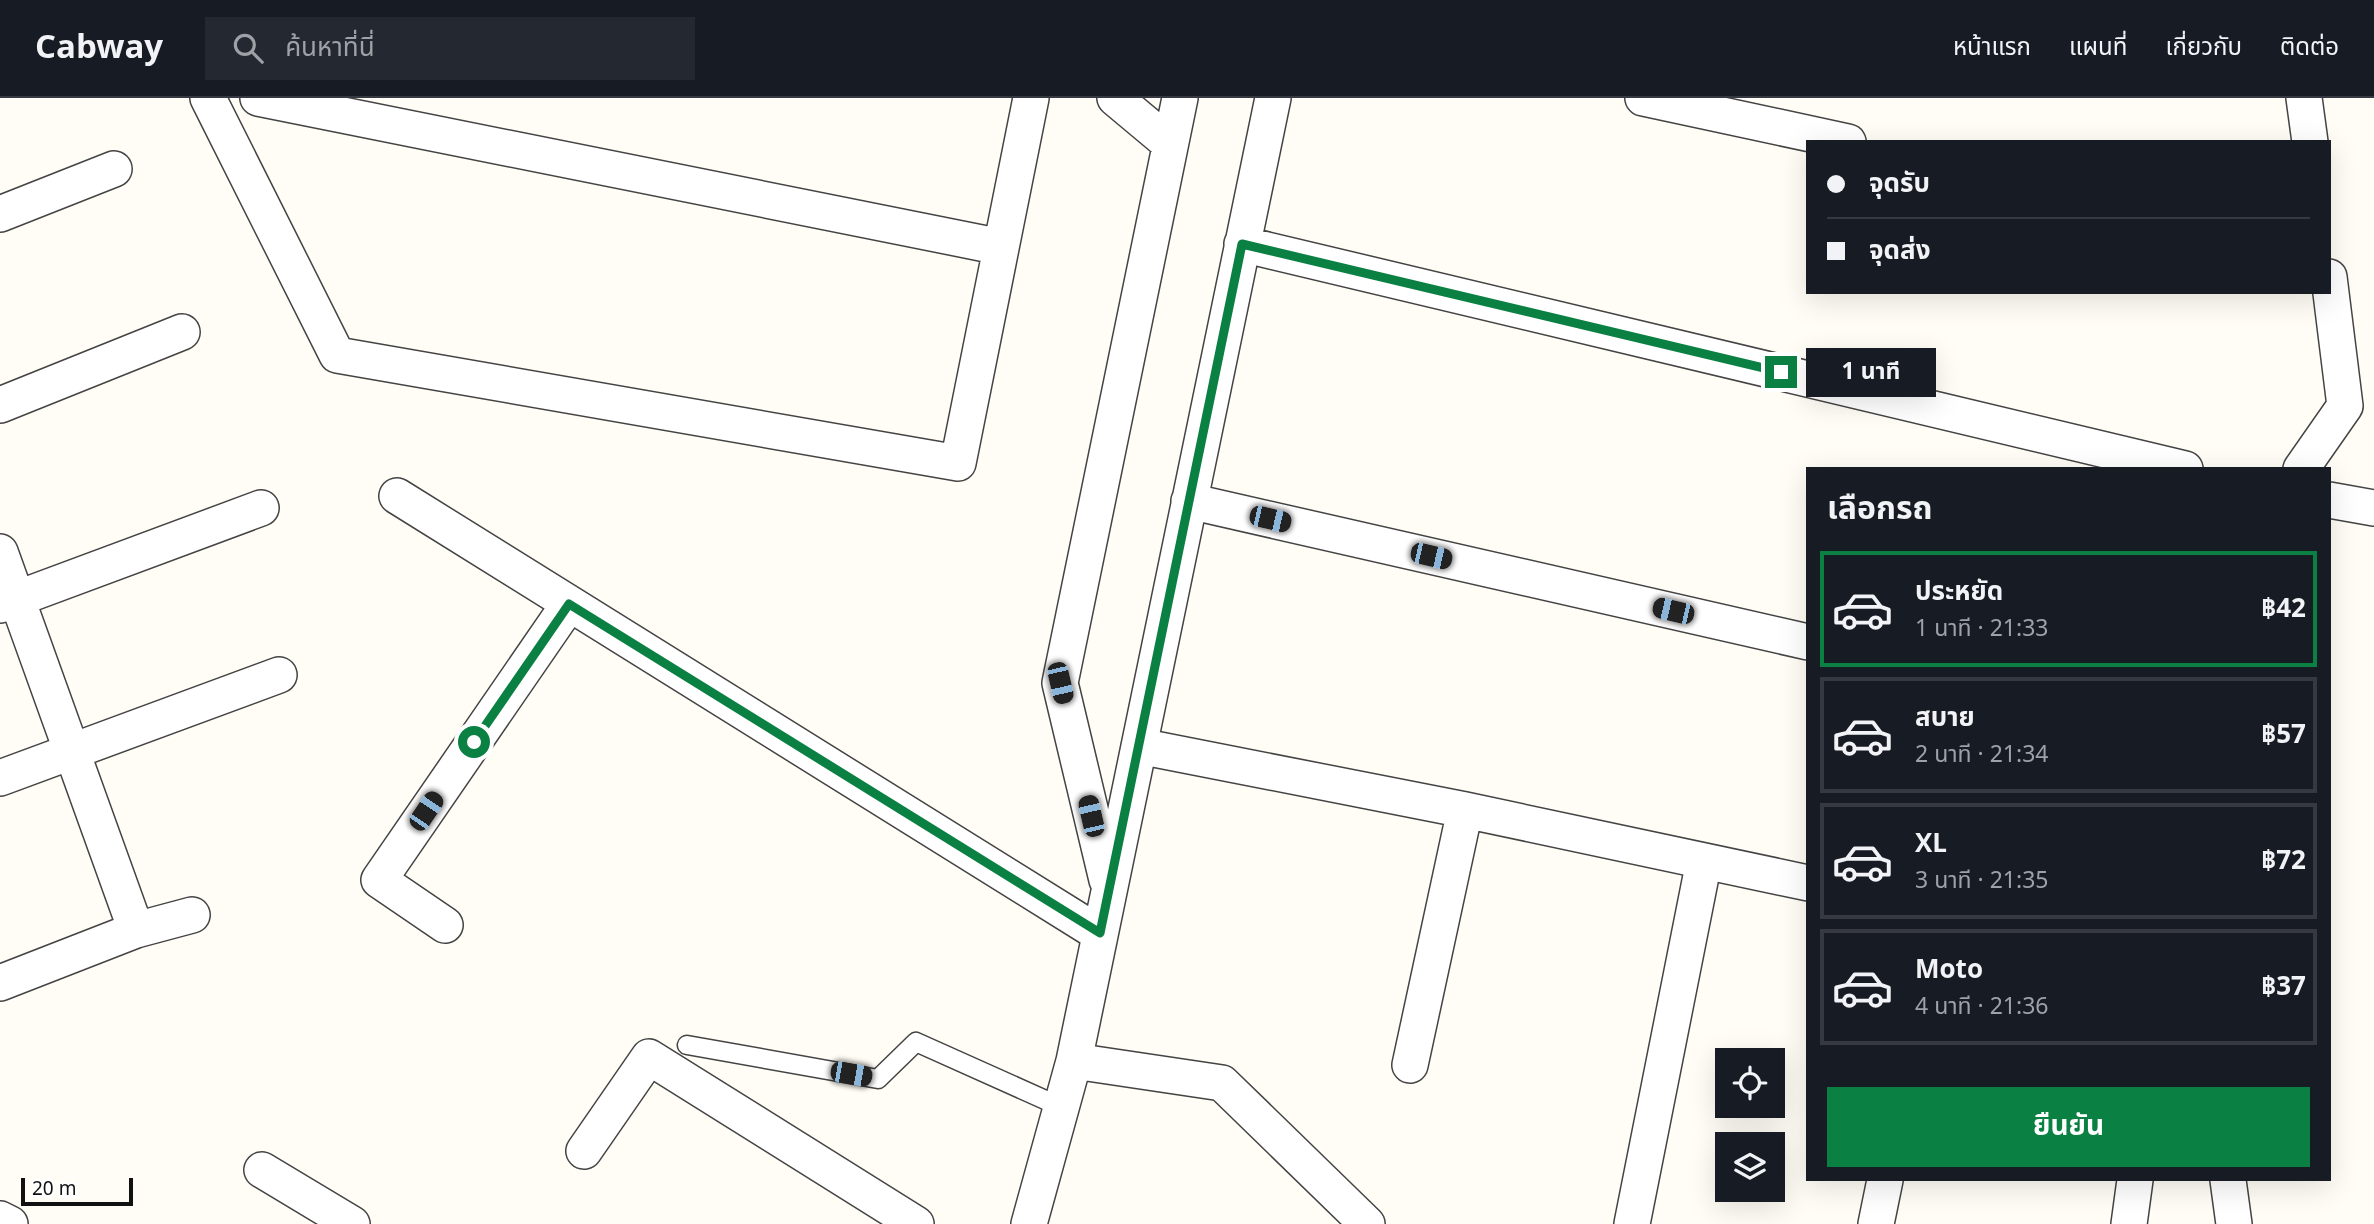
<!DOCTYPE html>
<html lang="th">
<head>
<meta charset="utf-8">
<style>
  body { margin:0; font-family:Georgia,"Noto Sans Thai",serif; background:#242831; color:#f1f3f6; height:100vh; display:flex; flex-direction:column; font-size:26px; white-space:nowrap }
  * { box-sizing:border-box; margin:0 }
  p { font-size:23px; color:#9ea1a6 }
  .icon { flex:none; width:38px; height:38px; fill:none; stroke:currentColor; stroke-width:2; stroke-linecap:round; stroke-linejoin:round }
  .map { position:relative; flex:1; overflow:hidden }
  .side { position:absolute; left:1806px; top:369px; width:525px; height:714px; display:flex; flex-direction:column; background:#171b24; border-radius:0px; box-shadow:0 7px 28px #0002 }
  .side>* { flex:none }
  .top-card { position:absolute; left:1806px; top:42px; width:525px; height:154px; border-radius:0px; box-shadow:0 7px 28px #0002; display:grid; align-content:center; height:154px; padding:0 21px; background:#171b24 }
  .fabs { position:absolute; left:1715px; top:950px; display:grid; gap:14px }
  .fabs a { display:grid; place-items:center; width:70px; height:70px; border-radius:0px; background:#171b24; box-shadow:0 7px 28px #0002; font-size:35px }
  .scale { position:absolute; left:21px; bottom:18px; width:112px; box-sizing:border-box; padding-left:7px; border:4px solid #111; border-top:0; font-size:19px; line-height:24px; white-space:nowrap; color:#111; -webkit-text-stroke:5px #fff; paint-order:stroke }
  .end { position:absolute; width:32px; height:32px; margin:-16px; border:9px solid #0b8043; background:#fff; box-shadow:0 0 0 4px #fff }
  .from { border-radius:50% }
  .bubble { position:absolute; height:49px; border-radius:0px; background:#171b24; box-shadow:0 7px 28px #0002; font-size:23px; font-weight:700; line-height:49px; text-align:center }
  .car { position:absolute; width:21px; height:42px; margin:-21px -10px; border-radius:9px; box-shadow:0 0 5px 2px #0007; background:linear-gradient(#222 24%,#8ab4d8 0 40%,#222 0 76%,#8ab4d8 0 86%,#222 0) }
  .top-card b { display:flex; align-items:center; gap:24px; height:66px; font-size:26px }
  .top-card b+b { border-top:2px solid #363941 }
  .top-card i { width:18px; height:18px; background:#f1f3f6 }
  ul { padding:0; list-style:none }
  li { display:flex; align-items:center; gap:21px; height:116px; margin:0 14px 10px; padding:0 7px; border:4px solid #363941; border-radius:0px }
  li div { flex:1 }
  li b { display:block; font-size:26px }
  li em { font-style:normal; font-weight:700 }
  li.current { border-color:#0b8043 }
  li>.icon { width:63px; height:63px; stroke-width:1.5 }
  h2 { padding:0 21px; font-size:32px; line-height:84px }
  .button { display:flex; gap:14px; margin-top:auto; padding:14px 21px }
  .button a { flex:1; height:80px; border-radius:0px; background:#0b8043; color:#fff; font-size:28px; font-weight:700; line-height:80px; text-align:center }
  header { display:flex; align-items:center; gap:42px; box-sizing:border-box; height:98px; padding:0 35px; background:#171b24; border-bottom:2px solid #363941 }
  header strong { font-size:33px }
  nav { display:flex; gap:38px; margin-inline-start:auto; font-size:24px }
  .search { width:490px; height:63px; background:#242831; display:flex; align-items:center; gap:18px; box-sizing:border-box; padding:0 24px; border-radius:0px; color:#9ea1a6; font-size:26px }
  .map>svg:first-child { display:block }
</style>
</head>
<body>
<header>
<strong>Cabway</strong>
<div class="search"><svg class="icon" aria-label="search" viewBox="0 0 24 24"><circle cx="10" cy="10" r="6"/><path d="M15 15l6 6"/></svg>ค้นหาที่นี่</div>
<nav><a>หน้าแรก</a><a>แผนที่</a><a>เกี่ยวกับ</a><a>ติดต่อ</a></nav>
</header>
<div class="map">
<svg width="2374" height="1126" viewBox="0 0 2374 1126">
  <rect width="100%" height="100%" fill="#fffdf5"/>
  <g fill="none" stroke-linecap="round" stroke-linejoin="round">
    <g stroke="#444" stroke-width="21">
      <path id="service" d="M687,947l191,34 38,-37 145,65"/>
    </g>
    <g stroke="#444" stroke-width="38">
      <path id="minor" d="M208,0l129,257 621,108 73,-365
        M258,0l743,149
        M1115,0l55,46
        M1643,0l205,44
        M2304,0l6,44
        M0,116l114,-45
        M1242,146l943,225
        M0,307l182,-73
        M2301,371l44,-63 -16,-129
        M397,398l703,438
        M2329,402l45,8
        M1189,403l619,141
        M0,454l136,378
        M0,507l261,-97
        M1139,648l326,64 343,73
        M0,680l279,-103
        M1107,782l-47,-197 120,-585
        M445,827l-66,-45 190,-276
        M0,885l136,-53 56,-15
        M1074,963l148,22 145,141
        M1410,967l55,-255
        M584,1053l65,-94 267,167
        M262,1072l90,54
        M2228,1082l6,44
        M0,1121l10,5
        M1029,1126l45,-163 199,-963
        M1632,1126l72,-363
        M1876,1126l9,-44
        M2129,1126l6,-44"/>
    </g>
    <use href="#service" stroke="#fff" stroke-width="18"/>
    <use href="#minor" stroke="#fff" stroke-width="35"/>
  </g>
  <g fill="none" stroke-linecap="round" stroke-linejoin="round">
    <path stroke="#0b8043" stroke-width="9" d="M474,644l95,-138 531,329 142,-689 539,128"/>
  </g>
</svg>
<div class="fabs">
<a><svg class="icon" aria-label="locate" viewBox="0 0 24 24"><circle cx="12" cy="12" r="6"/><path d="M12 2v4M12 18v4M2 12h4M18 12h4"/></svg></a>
<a><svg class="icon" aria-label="layers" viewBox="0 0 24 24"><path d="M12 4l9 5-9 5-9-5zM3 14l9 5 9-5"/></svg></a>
</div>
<div class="scale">20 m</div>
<i class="end from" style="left:474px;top:644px"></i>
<i class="end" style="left:1781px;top:274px"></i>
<div class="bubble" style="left:1806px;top:250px;width:130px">1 นาที</div>
<i class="car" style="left:1270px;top:421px;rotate:103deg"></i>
<i class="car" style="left:1431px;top:458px;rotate:103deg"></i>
<i class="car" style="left:1673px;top:513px;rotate:283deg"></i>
<i class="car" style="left:1060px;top:585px;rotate:167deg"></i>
<i class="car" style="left:426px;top:713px;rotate:34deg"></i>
<i class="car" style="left:1091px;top:718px;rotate:347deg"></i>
<i class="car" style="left:851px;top:976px;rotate:100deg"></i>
<div class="top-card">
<b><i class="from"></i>จุดรับ</b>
<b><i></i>จุดส่ง</b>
</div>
<section class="side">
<h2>เลือกรถ</h2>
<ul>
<li class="current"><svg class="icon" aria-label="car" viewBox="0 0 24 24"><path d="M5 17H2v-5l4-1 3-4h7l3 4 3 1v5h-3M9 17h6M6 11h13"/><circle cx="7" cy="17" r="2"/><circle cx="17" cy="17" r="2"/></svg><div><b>ประหยัด</b><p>1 นาที · 21:33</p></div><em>฿42</em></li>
<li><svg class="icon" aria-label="car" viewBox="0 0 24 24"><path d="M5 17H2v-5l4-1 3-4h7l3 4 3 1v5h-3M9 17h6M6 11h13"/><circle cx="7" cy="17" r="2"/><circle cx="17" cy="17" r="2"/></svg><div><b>สบาย</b><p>2 นาที · 21:34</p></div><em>฿57</em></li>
<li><svg class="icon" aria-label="car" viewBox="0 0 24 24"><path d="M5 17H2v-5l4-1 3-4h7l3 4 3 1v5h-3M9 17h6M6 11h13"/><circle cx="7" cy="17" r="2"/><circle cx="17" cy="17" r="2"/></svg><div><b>XL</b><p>3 นาที · 21:35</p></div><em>฿72</em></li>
<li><svg class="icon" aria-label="car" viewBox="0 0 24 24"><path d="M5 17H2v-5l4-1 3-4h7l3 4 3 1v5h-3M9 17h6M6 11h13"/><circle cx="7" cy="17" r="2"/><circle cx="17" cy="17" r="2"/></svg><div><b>Moto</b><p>4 นาที · 21:36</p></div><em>฿37</em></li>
</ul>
<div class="button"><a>ยืนยัน</a></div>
</section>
</div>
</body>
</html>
